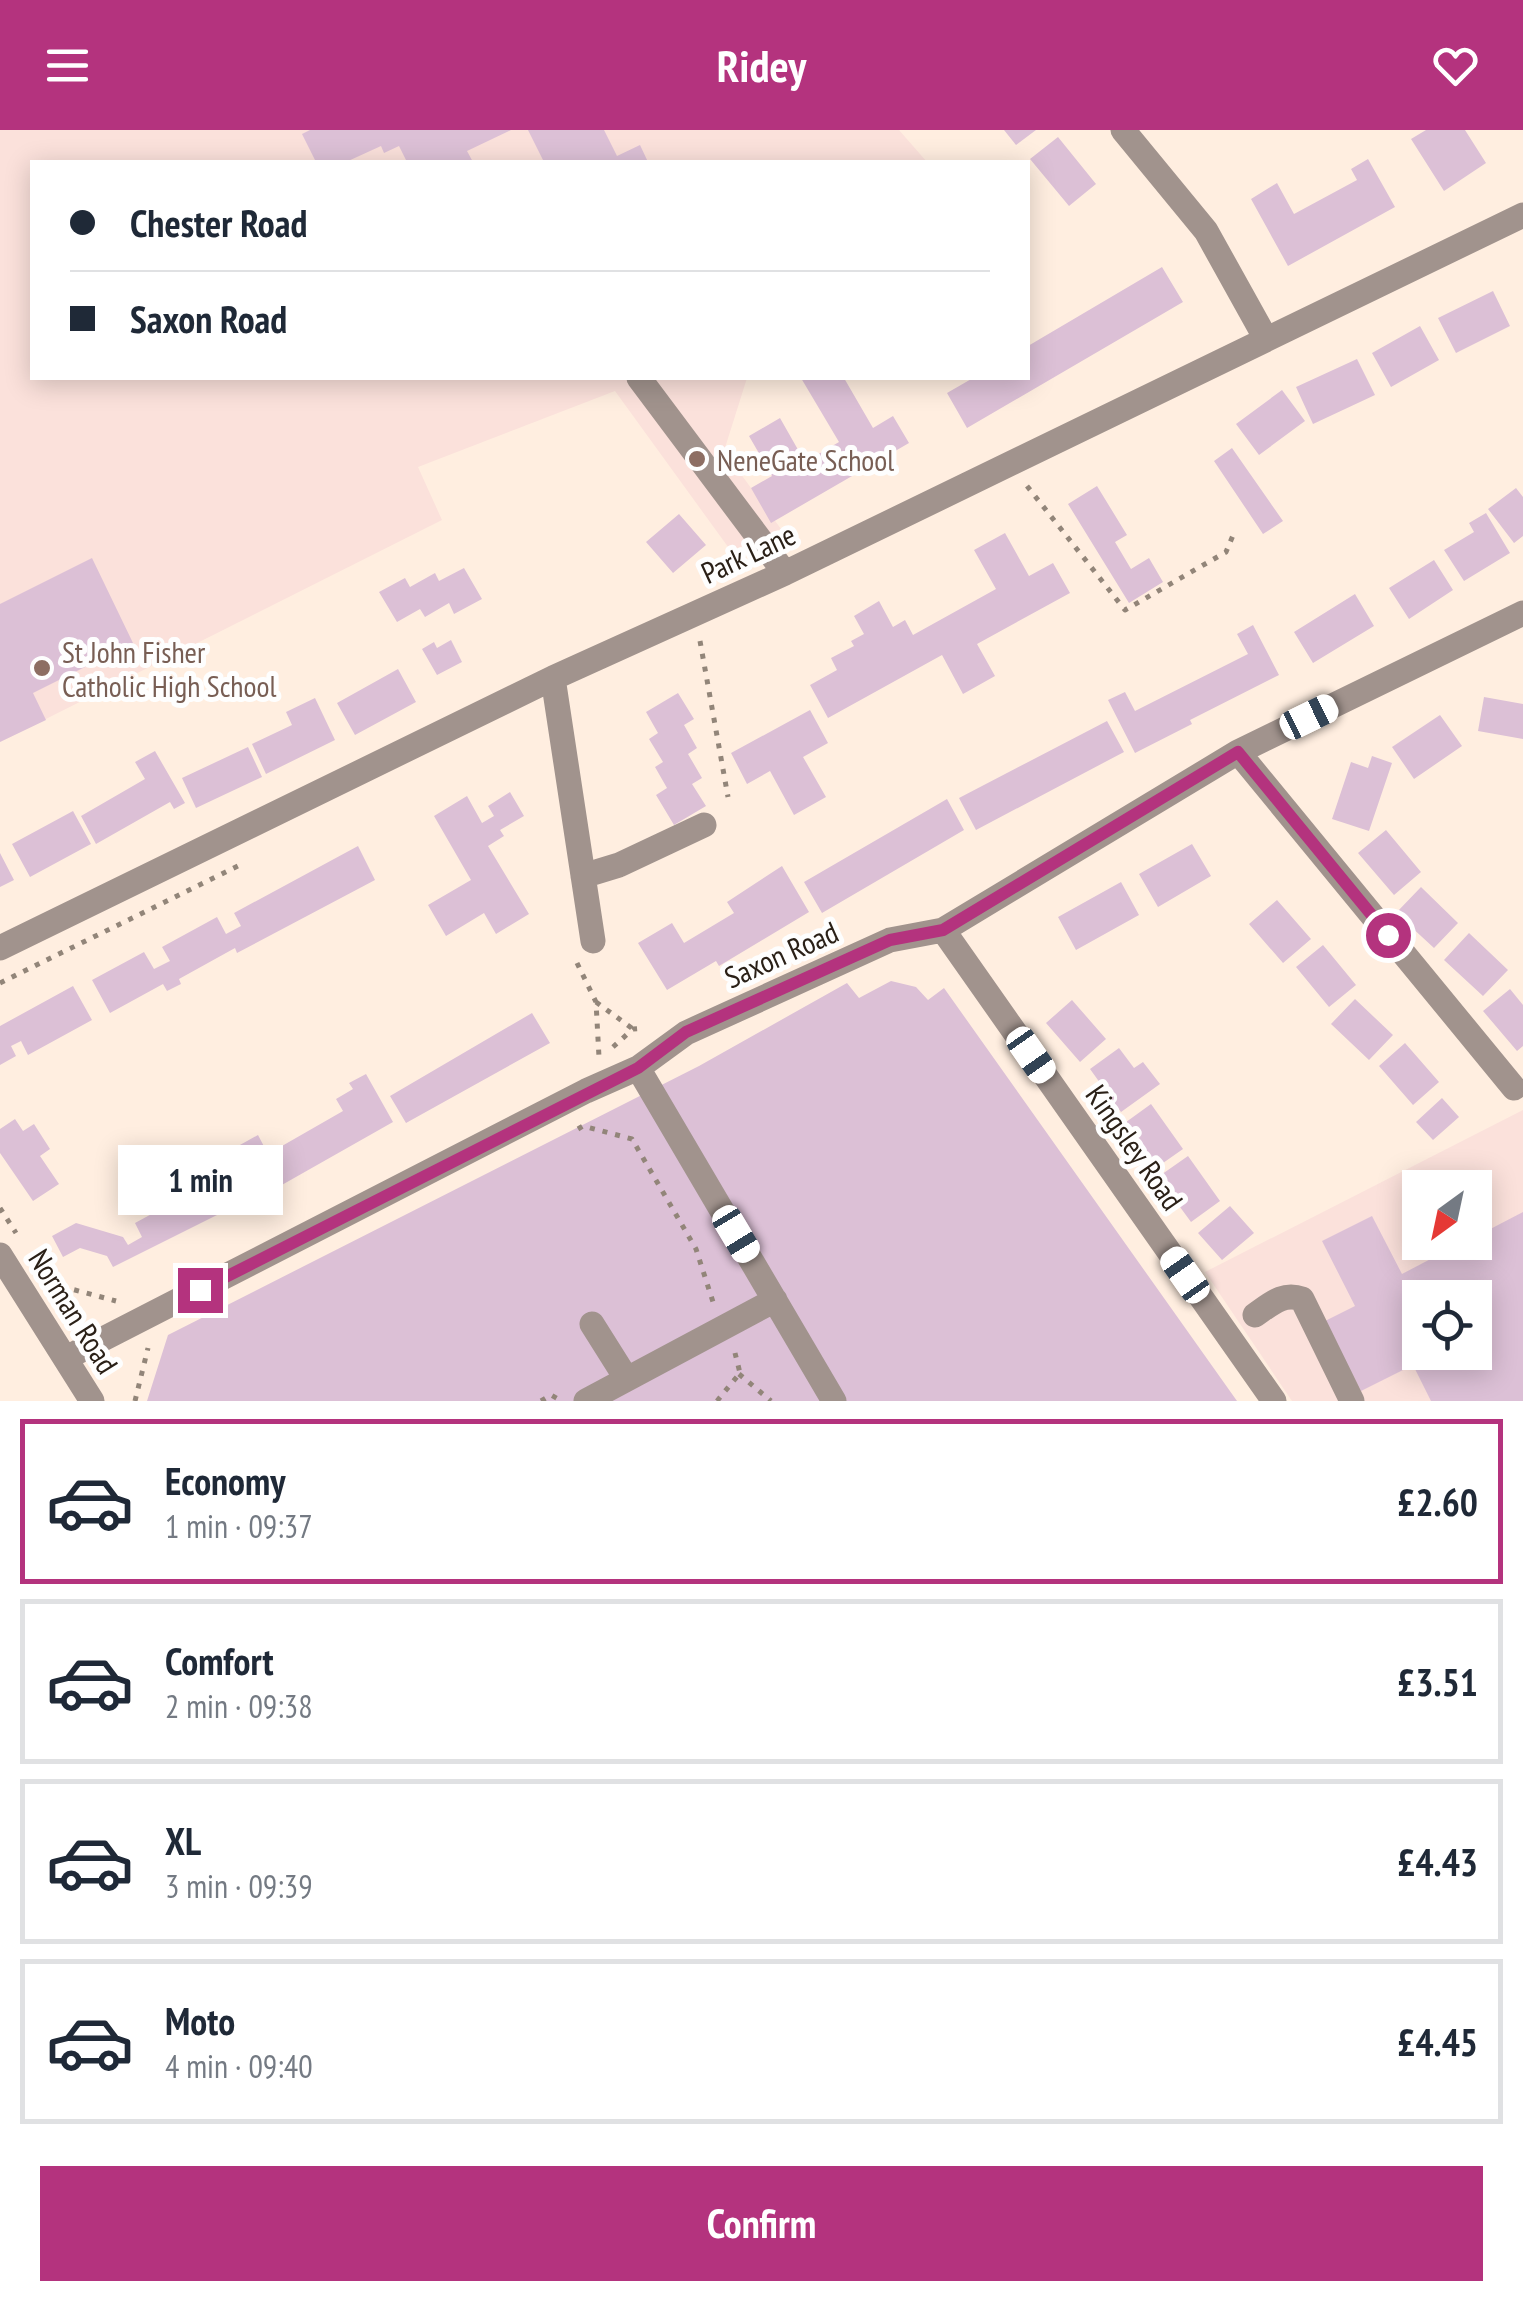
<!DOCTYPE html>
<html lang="en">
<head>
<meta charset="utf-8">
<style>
  body { margin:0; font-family:"PT Sans Narrow",sans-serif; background:#f2f2f3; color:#1f2937; height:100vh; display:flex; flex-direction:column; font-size:38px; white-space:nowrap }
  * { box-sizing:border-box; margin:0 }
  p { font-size:32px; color:#747a83 }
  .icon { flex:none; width:55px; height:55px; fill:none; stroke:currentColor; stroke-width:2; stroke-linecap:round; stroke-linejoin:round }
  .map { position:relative; height:1271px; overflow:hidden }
  .panel { display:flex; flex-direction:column; background:#fff; flex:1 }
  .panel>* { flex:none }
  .guide { position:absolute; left:30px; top:30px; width:1000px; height:220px; border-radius:0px; box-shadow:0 5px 25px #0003; display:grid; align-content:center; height:220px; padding:0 40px; background:#fff }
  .needle { width:65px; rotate:213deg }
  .fabs { position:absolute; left:1402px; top:1040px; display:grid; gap:20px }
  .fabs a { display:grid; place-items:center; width:90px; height:90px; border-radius:0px; background:#fff; box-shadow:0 5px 25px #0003; font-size:50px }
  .end { position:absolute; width:45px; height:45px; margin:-22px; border:12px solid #b4337e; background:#fff; box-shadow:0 0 0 5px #fff }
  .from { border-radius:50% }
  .bubble { position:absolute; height:70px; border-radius:0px; background:#fff; box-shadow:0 5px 25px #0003; font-size:32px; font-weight:700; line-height:70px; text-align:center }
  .car { position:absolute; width:30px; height:60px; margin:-30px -15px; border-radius:12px; box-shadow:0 0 8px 2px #0007; background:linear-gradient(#fff 24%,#345 0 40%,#fff 0 76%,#345 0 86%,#fff 0) }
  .guide b { display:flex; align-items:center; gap:35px; height:95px; font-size:38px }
  .guide b+b { border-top:2px solid #e0e1e3 }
  .guide i { width:25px; height:25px; background:#1f2937 }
  ul { padding:18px 0 0; list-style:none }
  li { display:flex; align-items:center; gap:30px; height:165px; margin:0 20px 15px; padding:0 20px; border:5px solid #e0e1e3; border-radius:0px }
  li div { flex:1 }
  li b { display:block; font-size:38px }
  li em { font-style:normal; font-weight:700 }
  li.current { border-color:#b4337e }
  li>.icon { width:90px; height:90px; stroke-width:1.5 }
  .primary-button { display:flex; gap:20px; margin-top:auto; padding:20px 40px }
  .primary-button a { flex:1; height:115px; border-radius:0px; background:#b4337e; color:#fff; font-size:40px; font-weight:700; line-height:115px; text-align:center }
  header { display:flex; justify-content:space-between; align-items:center; height:130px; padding:0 40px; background:#b4337e; color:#fff; font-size:45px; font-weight:700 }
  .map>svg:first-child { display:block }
</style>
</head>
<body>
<header><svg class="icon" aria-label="menu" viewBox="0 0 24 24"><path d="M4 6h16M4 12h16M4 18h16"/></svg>Ridey<svg class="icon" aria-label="heart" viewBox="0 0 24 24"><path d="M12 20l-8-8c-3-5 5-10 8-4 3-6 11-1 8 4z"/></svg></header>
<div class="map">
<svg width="1523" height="1271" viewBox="0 0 1523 1271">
  <rect width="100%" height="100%" fill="#ffeee0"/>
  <path fill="#fbe1db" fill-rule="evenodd" d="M0,0h899l28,32h-895v216h715l-23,73 57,78 -50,22 -116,-160 -197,76 24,53 -442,222z
    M1523,980v291h-231l-87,-129zM1420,1058h55v54h-55zM1420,1168h55v54h-55z"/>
  <path fill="#dcc0d6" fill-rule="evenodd" d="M310,0h201l-44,21 6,11h-66l-8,-16 -15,7 -3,-7 -35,16h-30l-14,-28z
    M528,0h76l13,26 23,-11 8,17h-104z
    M1004,0h32l-20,15z
    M1426,0h39l21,33 -42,28 -33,-52z
    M1058,7l38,47 -27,22 -39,-47z
    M1368,29l27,48 -107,59 -37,-67 26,-16 17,31 63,-34 -6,-11z
    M1162,137l21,35 -216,126 -20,-35 26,-15h55v-32z
    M1493,161l17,35 -54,27 -18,-35z
    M1420,196l19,34 -48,27 -19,-34z
    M1357,229l18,36 -62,29 -17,-37z
    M801,248h43l29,50 20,-12 16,27 -138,80 -20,-35 21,-12 -23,-40 31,-18 25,44 34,-20z
    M1282,260l23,31 -46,34 -23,-31z
    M1232,318l51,73 -20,13 -49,-73z
    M1097,356l30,49 -12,7 16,27 18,-11 14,24 -34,21 -61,-99z
    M1516,358l7,9v39l-9,7 -26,-34z
    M1486,383l24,40 -46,28 -20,-31 30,-18 -5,-9z
    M679,384l27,31 -33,28 -27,-31z
    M1005,403l24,43 24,-13 17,30 -93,51 18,32 -32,18 -21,-39 -114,63 -18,-33 27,-15 -6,-12 23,-12 -3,-5 13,-7 -10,-18 25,-15 14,26 12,-7 8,15 83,-46 -22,-39z
    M92,428l41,85 -100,50 13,27 -46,22v-138z
    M1434,430l19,30 -44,29 -20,-31z
    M464,438l18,31 -28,15 -5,-11 -24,14 -5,-8 -23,13 -18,-30 26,-14 5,9 25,-14 4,8z
    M1355,464l19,32 -61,37 -19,-31z
    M1253,495l26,50 -89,45 2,4 -57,29 -27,-53 17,-8 10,19 113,-57 -11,-20z
    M451,510l11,22 -25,13 -15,-26 12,-7 3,6z
    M398,539l18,33 -61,33 -18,-32z
    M678,563l16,26 -10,6 13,23 -9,6 14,24 -10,6 14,22 -32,19 -18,-30 11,-7 -12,-21 8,-5 -14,-23 9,-6 -12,-21z
    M1484,567l39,7v35l-45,-8z
    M315,568l20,42 -69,34 -14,-30 40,-19 -6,-13z
    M810,580l18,33 -25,14 23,40 -32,18 -24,-44 -23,13 -16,-31z
    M1440,585l22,31 -48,33 -22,-32z
    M1107,591l17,31 -148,78 -17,-32z
    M248,617l14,30 -66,31 -14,-30z
    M155,621l30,52 -11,6 -4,-7 -74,42 -15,-28 64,-37 -10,-17z
    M1372,626l20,7 -23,68 -37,-12 19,-57 17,6z
    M510,662l14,24 -24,14 4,6 -16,10 41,68 -33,20 -12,-21 -38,23 -18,-31 43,-25 -37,-64 33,-20 15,27 12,-7 -6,-10z
    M947,669l17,31 -142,83 -18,-31z
    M73,681l18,33 -61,33 -18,-33z
    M1386,700l35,42 -27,23 -36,-42z
    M1192,714l19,32 -53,31 -19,-33z
    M358,716l17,34 -138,73 -2,-5 -56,31 2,5 -14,7 -4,-7 -53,29 -18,-33 52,-28 10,17 16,-8 -8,-14 55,-30 9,17 15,-8 -7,-13z
    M0,723l14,27 -14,7z
    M782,736l27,46 -90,54 -3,-5 -49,29 -29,-47 34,-20 12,20 50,-30 -7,-11z
    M1121,752l18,33 -63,35 -18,-33z
    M1421,757l37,36 -24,25 -38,-35z
    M1277,770l34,39 -28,24 -34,-39z
    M1469,803l39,37 -25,26 -39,-36z
    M1323,815l33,40 -27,22 -33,-40z
    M891,851l25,6 12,13 16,-12 293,413h-1090l21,-66 531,-269 148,-83 12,15z
    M73,856l19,34 -64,35 -7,-14 -10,5 5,10 -16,9v-39z
    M1510,859l13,16v41l-6,5 -34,-40z
    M1355,869l38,36 -24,25 -38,-36z
    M1072,870l34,39 -26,23 -34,-39z
    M532,883l18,30 -144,80 -16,-27z
    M1405,913l34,39 -26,23 -34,-39z
    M1119,918l15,20 9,-6 17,22 -39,28 -31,-43z
    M366,944l27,48 -143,81 -28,-48 36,-20 10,19 75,-43 -7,-12 17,-10 -4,-6z
    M1442,968l17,19 -26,23 -17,-18z
    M1151,974l32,45 -30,21 -31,-45z
    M15,989l8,12 11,-7 16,25 -10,7 19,28 -26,17 -33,-48v-24z
    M1188,1026l32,45 -29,21 -33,-45z
    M205,1055l16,28 -108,54 -6,-11 -27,-8 -17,9 -11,-21 24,-13 47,14 5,8 14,-8 -7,-14z
    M1230,1076l24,27 -32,27 -24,-27z
    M1523,1082v189h-92l-18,-36 -52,26 -36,-70 30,-15 -33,-65 50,-25 30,58 61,-32h12v-5zM1420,1168h55v54h-55z"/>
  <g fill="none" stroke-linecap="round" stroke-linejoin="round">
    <path stroke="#928579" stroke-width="5" stroke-dasharray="5 8" stroke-linecap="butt" d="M1027,356l98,124 101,-58 8,-19
      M700,511l28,156
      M577,833l19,39 3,55
      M0,853l242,-119
      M596,872l37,27
      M613,917l20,-18 12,-1
      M578,999l5,-3 49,13 64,110 17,53
      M0,1078l16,25
      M49,1153l67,18
      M739,1244l32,27
      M135,1271l13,-53
      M541,1271l10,-6 9,5
      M717,1271l23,-28 -5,-20"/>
    <path stroke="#a1938d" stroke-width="25" d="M1123,0l83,101 60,108
      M639,248l146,195
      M553,548l40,263
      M1238,622l276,336
      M583,746l36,-11 85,-40
      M943,800l331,471
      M0,818l553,-270 232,-105 738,-358
      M638,938l196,333
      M0,1125l92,146
      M1255,1185c16,-11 28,-23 47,-16l50,102
      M592,1194l34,54
      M66,1228l520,-267 52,-23 48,-35 204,-93 53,-10 295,-178 285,-139
      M586,1271l189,-101"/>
  </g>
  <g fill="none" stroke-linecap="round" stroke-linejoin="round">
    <path stroke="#b4337e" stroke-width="12" d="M200,1160l438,-222 48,-36 204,-92 53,-10 295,-178 150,183"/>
  </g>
  <g fill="#8d6e63" stroke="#fefefe" stroke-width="4">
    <circle cx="697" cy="329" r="10"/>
    <circle cx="42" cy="538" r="10"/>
  </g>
  <g text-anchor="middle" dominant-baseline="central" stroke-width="10" stroke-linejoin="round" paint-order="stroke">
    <g font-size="30" fill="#785e54" stroke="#fefefe" text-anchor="start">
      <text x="717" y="329">NeneGate School</text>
      <text x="62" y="521">St John Fisher<tspan x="62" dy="34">Catholic High School</tspan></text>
    </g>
    <g font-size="30" fill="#2a2017" stroke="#fefefe">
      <text transform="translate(748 423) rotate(-25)">Park Lane</text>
      <text transform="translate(781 824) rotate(-24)">Saxon Road</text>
      <text transform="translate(1135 1017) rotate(55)">Kingsley Road</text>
      <text transform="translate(74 1181) rotate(58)">Norman Road</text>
    </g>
  </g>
</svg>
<div class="fabs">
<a><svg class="needle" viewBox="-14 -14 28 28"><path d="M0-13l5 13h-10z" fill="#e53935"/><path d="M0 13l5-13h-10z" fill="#747a83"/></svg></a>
<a><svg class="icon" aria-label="locate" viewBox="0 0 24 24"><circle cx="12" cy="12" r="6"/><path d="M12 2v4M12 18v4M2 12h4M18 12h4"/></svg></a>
</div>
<i class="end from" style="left:1388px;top:805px"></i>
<i class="end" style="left:200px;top:1160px"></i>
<div class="bubble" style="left:118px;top:1015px;width:165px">1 min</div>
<i class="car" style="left:1309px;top:587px;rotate:64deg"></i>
<i class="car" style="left:1031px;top:925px;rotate:145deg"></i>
<i class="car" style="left:736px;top:1104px;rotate:149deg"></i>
<i class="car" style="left:1185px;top:1145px;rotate:325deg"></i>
<div class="guide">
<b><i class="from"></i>Chester Road</b>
<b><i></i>Saxon Road</b>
</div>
</div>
<section class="panel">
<ul>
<li class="current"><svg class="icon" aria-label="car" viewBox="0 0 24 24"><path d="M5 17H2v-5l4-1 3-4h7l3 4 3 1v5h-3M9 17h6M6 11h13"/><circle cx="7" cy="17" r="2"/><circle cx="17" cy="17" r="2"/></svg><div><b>Economy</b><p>1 min · 09:37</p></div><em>£2.60</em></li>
<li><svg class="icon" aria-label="car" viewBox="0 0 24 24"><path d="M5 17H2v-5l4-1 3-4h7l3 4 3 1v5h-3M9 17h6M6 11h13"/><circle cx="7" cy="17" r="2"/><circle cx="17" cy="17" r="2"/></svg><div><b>Comfort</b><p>2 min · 09:38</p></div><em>£3.51</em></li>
<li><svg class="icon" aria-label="car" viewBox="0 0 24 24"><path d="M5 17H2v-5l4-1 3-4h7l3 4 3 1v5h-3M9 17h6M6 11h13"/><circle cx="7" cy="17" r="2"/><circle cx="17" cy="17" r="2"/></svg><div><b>XL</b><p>3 min · 09:39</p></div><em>£4.43</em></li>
<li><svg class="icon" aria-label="car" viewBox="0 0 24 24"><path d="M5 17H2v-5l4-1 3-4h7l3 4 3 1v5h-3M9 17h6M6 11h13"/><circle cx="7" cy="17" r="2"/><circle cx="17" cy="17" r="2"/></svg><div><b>Moto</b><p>4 min · 09:40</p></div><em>£4.45</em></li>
</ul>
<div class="primary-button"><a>Confirm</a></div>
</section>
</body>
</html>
